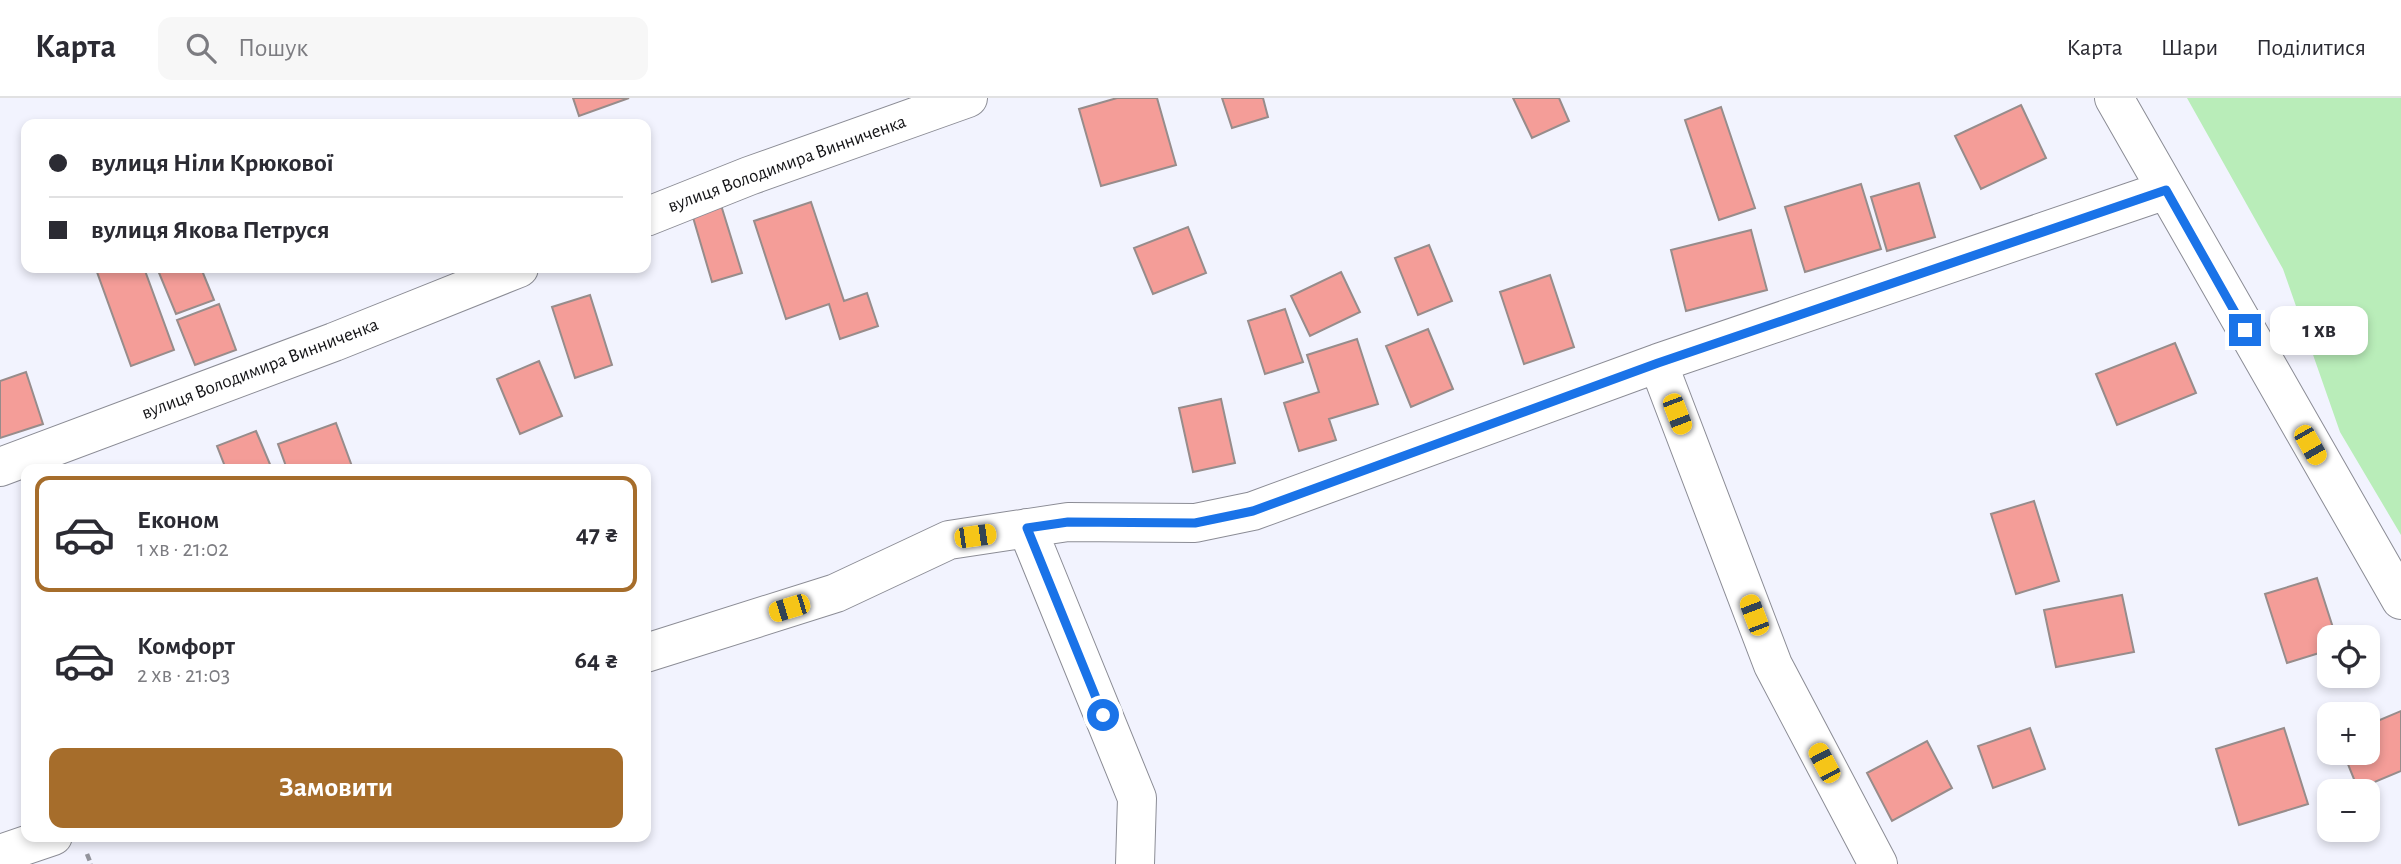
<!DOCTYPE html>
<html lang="uk">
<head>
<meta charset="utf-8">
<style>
  body { margin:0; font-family:"Alegreya Sans",sans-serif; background:#f7f7f7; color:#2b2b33; height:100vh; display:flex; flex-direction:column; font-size:26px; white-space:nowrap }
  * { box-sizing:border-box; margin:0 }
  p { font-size:23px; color:#7c7c81 }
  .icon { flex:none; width:38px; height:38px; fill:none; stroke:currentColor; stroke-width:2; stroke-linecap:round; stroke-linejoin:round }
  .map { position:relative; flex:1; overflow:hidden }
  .panel { position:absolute; left:21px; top:366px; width:630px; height:378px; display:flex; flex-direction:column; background:#fff; border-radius:14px; box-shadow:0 4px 10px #0003 }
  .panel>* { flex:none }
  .hud { position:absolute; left:21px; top:21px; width:630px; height:154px; border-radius:14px; box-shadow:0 4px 10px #0003; display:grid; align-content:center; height:154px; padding:0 28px; background:#fff }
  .tools { position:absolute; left:2317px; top:527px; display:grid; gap:14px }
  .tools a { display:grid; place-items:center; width:63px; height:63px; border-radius:14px; background:#fff; box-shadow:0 4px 10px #0003; font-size:35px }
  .end { position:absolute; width:32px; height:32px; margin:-16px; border:9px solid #1a73e8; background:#fff; box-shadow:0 0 0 4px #fff }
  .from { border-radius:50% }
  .bubble { position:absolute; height:49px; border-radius:14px; background:#fff; box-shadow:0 4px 10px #0003; font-size:23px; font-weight:700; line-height:49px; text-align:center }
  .car { position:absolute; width:21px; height:42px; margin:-21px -10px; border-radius:9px; box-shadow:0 0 5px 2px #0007; background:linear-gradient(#f5c518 24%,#345 0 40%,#f5c518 0 76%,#345 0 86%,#f5c518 0) }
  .hud b { display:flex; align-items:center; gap:24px; height:66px; font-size:26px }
  .hud b+b { border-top:2px solid #e1e1e2 }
  .hud i { width:18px; height:18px; background:#2b2b33 }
  ul { padding:12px 0 0; list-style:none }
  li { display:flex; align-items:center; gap:21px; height:116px; margin:0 14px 10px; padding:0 14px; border:4px solid transparent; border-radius:14px }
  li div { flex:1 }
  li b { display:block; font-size:26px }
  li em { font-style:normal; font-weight:700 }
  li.active { border-color:#a66d2b }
  li>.icon { width:63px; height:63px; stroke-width:1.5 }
  .primary-button { display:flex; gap:14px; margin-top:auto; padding:14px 28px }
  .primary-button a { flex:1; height:80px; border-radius:14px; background:#a66d2b; color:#fff; font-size:28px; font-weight:700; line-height:80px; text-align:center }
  header { display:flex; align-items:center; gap:42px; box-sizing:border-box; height:98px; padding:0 35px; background:#fff; border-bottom:2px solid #e1e1e2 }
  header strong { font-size:33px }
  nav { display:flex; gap:38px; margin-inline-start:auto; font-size:24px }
  .search { width:490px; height:63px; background:#f7f7f7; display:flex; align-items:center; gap:18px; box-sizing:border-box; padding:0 24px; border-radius:14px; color:#7c7c81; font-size:26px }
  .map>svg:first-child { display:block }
</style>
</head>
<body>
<header>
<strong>Карта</strong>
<div class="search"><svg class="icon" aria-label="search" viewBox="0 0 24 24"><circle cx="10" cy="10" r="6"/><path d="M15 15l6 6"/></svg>Пошук</div>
<nav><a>Карта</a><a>Шари</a><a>Поділитися</a></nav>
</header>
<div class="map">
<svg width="2401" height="766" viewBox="0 0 2401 766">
  <rect width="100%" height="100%" fill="#f2f3fe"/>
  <path fill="#b9edb9" d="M2187,0h214v437l-61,-103 -57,-163z"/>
  <path fill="#f49d98" stroke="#978c8b" stroke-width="2" d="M573,0h56l-50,18z
    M1117,0h40l19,67 -75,21 -22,-77z
    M1222,0h41l5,19 -36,11z
    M1513,0h46l10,23 -37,17z
    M2021,7l25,53 -65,31 -26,-53z
    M1721,9l34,101 -36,12 -34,-100z
    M1919,85l16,54 -48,14 -16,-54z
    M1861,86l20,65 -76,23 -20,-65z
    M811,104l33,99 23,-8 11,33 -38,13 -11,-35 -43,15 -32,-98z
    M721,107l21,68 -30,9 -20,-68z
    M1188,129l18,46 -53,21 -19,-46z
    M1751,132l16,60 -81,21 -15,-61z
    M1429,147l23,56 -34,14 -23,-57z
    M108,170h36l30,82 -43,16 -34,-94z
    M157,170h44l13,32 -38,14z
    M1341,174l19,40 -50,24 -19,-40z
    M1550,177l24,72 -50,17 -24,-72z
    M590,197l22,70 -37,13 -23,-71z
    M219,206l17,46 -41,15 -18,-45z
    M1285,211l18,53 -38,12 -17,-53z
    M1428,231l25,60 -42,18 -25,-61z
    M1357,241l21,65 -49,15 7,21 -37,11 -15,-48 35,-11 -12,-37z
    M2175,245l21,50 -79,32 -21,-51z
    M539,263l23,55 -42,18 -23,-55z
    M26,274l17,52 -43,14v-57z
    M1221,301l14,64 -42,9 -14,-64z
    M336,325l17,46h-66l-9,-25z
    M256,333l16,38h-46l-9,-23z
    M2034,403l25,80 -43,13 -25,-80z
    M2317,480l19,59h-7v13l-42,13 -22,-69z
    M2122,497l12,57 -78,15 -12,-57z
    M2401,613v60l-43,18 -15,-37h25v-27z
    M2030,630l15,41 -52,19 -15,-42z
    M2284,630l24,76 -69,21 -23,-76z
    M1927,643l25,47 -60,33 -25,-48z"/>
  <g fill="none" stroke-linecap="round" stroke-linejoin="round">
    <g stroke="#8b8c95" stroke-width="40">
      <path id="minor" d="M2114,0l287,502
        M646,119l103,-41 219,-78
        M1658,265l115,302 105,199
        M0,369l334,-125 185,-74
        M1027,430l110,270 -2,66
        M646,555l190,-60 113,-53 119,-18 127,1 58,-12 405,-148 508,-173
        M0,756l53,-18"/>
    </g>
    <path stroke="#93949c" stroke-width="4.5" stroke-dasharray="7 3.5" stroke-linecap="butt" d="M87,756l4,10"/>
    <use href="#minor" stroke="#fff" stroke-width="38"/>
  </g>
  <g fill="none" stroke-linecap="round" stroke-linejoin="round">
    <path stroke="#1a73e8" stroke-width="9" d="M1103,617l-76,-187 41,-6 127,1 58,-12 405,-148 508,-173 79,140"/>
  </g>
  <g text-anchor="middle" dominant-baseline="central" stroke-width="5" stroke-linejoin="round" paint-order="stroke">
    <g font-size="19" fill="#131316" stroke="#fff">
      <text transform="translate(787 66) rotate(-20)">вулиця Володимира Винниченка</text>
      <text transform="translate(260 271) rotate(-21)">вулиця Володимира Винниченка</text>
    </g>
  </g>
</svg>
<div class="tools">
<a><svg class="icon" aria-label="locate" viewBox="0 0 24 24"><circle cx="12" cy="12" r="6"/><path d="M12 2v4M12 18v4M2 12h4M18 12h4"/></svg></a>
<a>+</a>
<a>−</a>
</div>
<i class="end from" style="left:1103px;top:617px"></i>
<i class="end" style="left:2245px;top:232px"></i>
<div class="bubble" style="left:2270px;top:208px;width:98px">1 хв</div>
<i class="car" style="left:1677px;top:316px;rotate:159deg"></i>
<i class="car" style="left:2310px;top:347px;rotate:150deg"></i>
<i class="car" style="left:975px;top:438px;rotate:82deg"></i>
<i class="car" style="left:789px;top:510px;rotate:253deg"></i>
<i class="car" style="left:1754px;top:517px;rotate:339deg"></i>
<i class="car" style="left:1824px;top:665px;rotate:332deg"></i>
<div class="hud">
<b><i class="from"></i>вулиця Ніли Крюкової</b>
<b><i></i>вулиця Якова Петруся</b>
</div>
<section class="panel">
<ul>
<li class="active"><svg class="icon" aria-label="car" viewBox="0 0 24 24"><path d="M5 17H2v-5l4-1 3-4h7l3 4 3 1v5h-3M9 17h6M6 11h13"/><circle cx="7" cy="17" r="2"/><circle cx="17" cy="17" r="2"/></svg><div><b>Економ</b><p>1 хв · 21:02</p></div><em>47 ₴</em></li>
<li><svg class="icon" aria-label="car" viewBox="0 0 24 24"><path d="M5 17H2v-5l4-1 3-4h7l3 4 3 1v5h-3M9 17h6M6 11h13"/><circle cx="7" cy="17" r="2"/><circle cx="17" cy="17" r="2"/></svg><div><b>Комфорт</b><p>2 хв · 21:03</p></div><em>64 ₴</em></li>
</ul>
<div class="primary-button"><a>Замовити</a></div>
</section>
</div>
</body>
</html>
